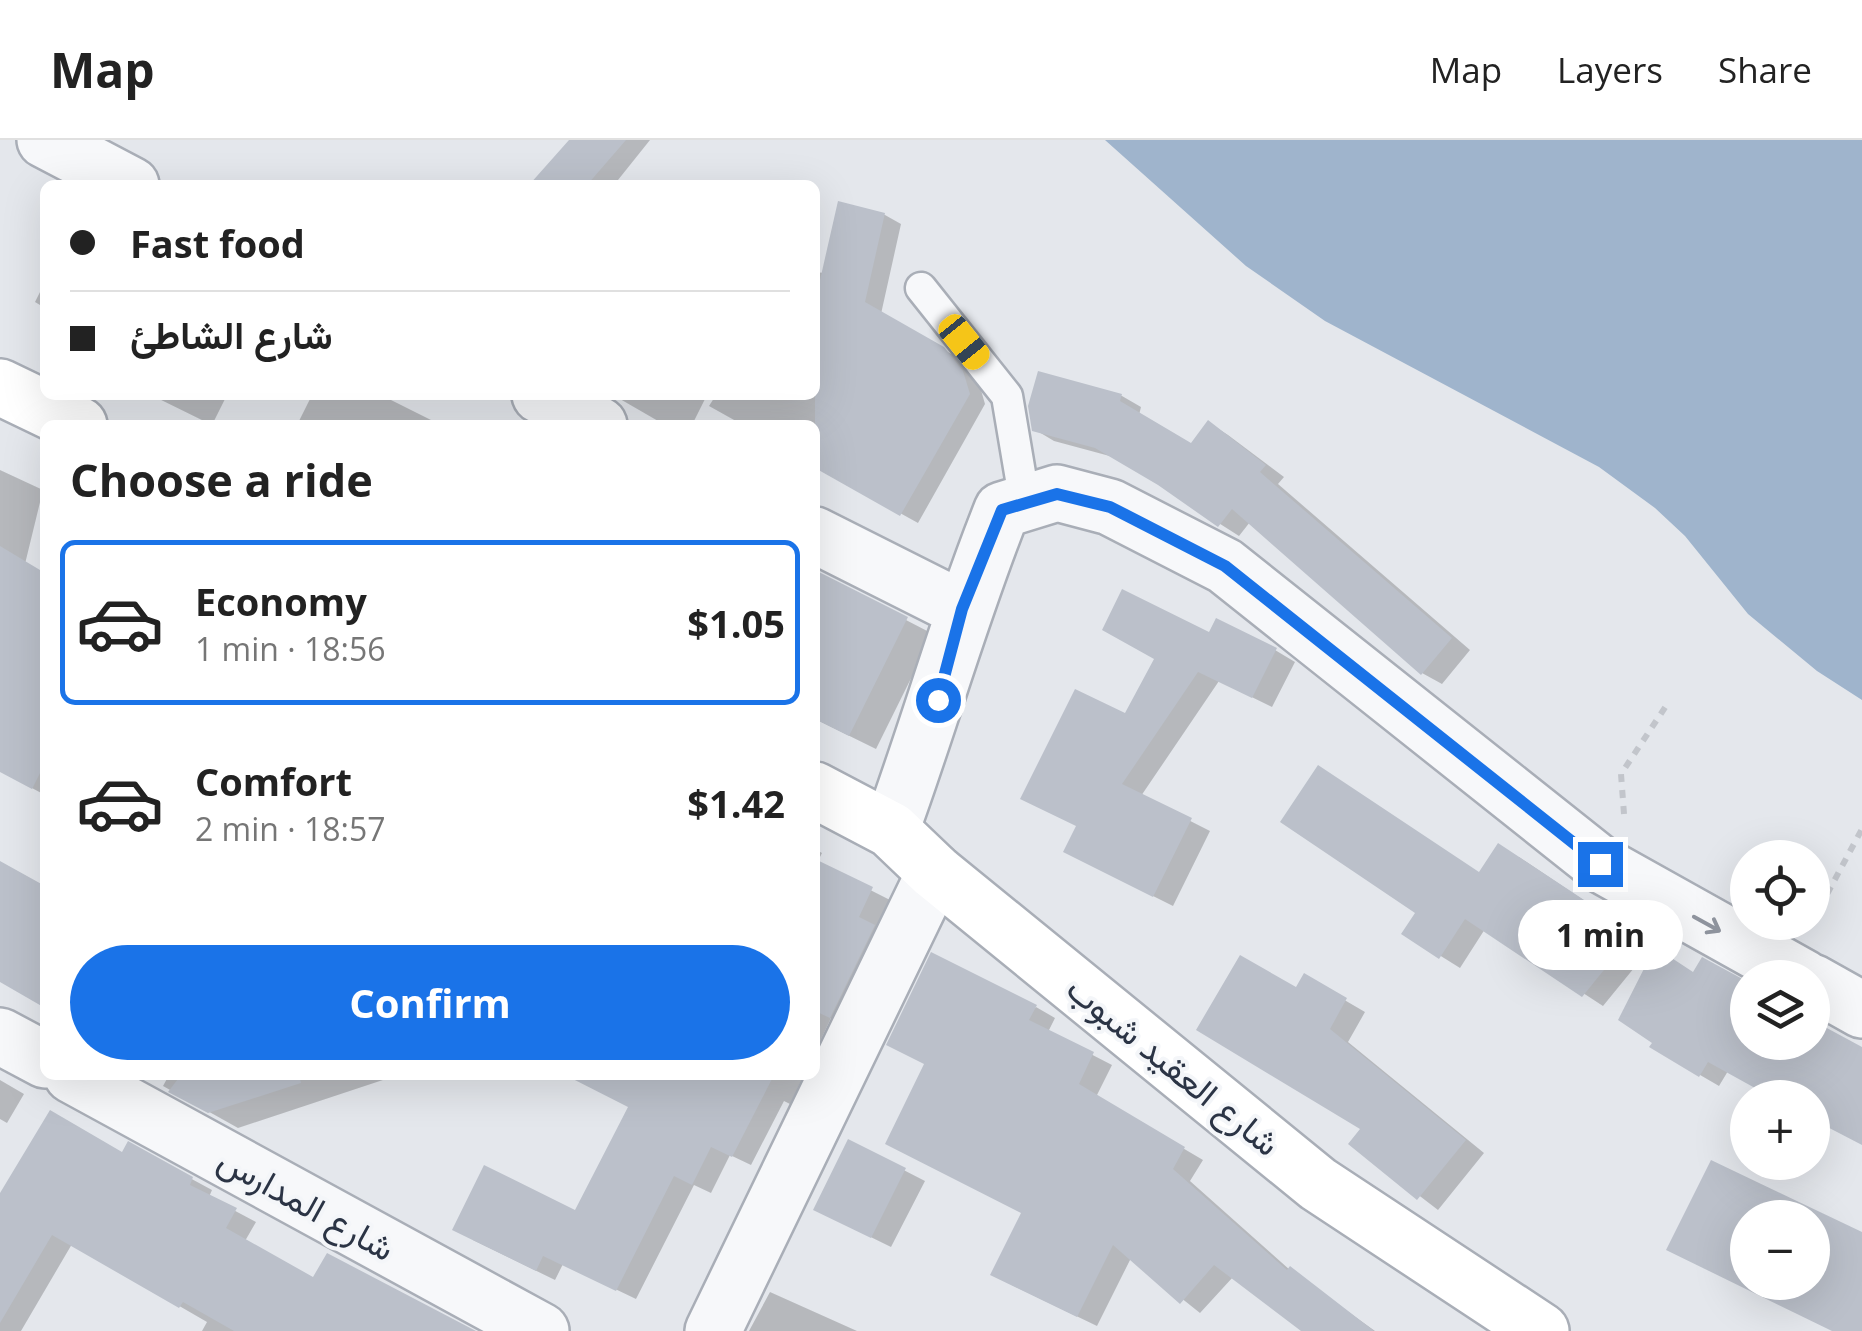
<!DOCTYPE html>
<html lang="en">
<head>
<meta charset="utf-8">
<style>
  body { margin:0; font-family:"Open Sans",Vazirmatn,sans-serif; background:#f2f2f2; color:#222; height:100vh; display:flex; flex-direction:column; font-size:38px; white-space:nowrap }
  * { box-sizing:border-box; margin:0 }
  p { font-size:32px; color:#767676 }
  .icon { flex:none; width:55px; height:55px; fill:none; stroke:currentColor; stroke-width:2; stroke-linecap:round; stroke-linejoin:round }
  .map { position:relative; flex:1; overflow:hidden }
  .sheet { position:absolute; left:40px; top:280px; width:780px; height:660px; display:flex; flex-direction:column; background:#fff; border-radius:15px; box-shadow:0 10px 40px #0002 }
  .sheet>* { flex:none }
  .top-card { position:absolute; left:40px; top:40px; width:780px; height:220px; border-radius:15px; box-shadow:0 10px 40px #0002; display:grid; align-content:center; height:220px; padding:0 30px; background:#fff }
  .controls { position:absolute; left:1730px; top:700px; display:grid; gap:20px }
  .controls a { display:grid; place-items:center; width:100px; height:100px; border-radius:50%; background:#fff; box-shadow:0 10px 40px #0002; font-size:50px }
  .end { position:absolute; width:45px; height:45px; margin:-22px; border:12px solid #1a73e8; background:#fff; box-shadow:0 0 0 5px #fff }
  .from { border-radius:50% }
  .bubble { position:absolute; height:70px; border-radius:35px; background:#fff; box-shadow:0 10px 40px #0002; font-size:32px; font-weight:700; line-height:70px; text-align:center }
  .car { position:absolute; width:30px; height:60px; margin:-30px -15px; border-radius:12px; box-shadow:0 0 8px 2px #0007; background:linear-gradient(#f5c518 24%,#345 0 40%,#f5c518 0 76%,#345 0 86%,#f5c518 0) }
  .top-card b { display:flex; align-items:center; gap:35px; height:95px; font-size:38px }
  .top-card b+b { border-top:2px solid #e0e0e0 }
  .top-card i { width:25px; height:25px; background:#222 }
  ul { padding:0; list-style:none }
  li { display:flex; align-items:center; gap:30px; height:165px; margin:0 20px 15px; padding:0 10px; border:5px solid transparent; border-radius:15px }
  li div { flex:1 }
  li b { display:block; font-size:38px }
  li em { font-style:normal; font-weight:700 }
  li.on { border-color:#1a73e8 }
  li>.icon { width:90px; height:90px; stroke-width:1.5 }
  h2 { padding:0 30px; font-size:45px; line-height:120px }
  .button { display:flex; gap:20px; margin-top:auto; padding:20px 30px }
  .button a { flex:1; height:115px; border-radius:60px; background:#1a73e8; color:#fff; font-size:40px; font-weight:700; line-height:115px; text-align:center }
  header { display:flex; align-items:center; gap:60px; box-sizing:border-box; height:140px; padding:0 50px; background:#fff; border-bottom:2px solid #e0e0e0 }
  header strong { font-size:48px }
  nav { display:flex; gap:55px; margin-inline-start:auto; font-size:35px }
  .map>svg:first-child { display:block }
</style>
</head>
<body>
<header>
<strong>Map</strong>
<nav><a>Map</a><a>Layers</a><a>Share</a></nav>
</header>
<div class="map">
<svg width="1862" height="1191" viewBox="0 0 1862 1191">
  <rect width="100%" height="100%" fill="#e4e7ec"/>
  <path fill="#9fb4cc" d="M1105,0h757v560l-45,-29 -69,-57 -63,-78 -30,-28 -56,-41 -274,-146 -79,-55z"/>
  <path fill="#0003" d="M572,0h78l-36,45h-81z
    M839,64l46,11 16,9 -20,90 79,45 19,24 6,21 -67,119 -103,-57v-41h-72l-34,-19 7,-11h99v-123l9,1z
    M45,142v26l-10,-6z
    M1039,234l83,22 19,11 -2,8 52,31 18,-23 19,12 56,42 -6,7 192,166 -28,34 -20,-11 -172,-151 -11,14 -122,-78 -63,-17 -20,-12z
    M151,255h76l-15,30z
    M312,255h69l60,30h-135l-7,-4z
    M622,255h85l-15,30h-27l-45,-26z
    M0,330l43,20 -18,74 20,11v220l-45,-24z
    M815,433l118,61 -57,115 -61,-30z
    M1210,496l65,14 20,12 -23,45 -53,-26 -78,115 69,35 -37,75 -88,-44 -7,-36 48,-109z
    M815,709l7,4 -5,10 73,37 -14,29 16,9 -43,88 -18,-8 -16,34z
    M1519,717l133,89 -49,60 -118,-77 -25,39 -56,-35 15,-21 62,-38z
    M1305,837l60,35 -17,30 136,111 -46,57 -86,-66 12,-16 -67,-137z
    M1036,867l19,11 -7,14 64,33 -16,32 107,63 -13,21 100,89 85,61h-70l-72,-54 -33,36 -69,-55 -34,68 -85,-41 12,-72 -117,-59z
    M1748,902l114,7v94l-50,-45 -84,-27 -9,15 -67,-39z
    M398,935l-160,53 -75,-42 6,-11z
    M573,935h231l-14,29 -6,-3 -33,64 -21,-10 -19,38 -17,-8 -58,114 -73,-35 -8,16 -82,-40 104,-27 53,-106z
    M0,940l24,14 -17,29 -7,-4z
    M849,1002l76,39 -34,66 -55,-27z
    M129,1005l83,45 -3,7 47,25 -11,19 69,39 155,51h-267l5,-9 -135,-78 -51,87h-21v-133l123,-43z
    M770,1152l87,39h-108z"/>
  <path fill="#bbc0ca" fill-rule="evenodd" d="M569,0h57l-39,45h-58z
    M838,61l47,12 -20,89 79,45 19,24 7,23 -70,122 -85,-48v-166z
    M1038,231l84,23 -2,7 71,42 17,-23 58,45 -6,7 192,166 -31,37 -189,-166 -14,18 -60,-42 -63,-37 -63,-17 -4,-25z
    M0,406l45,27v190l-13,26 -32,-17z
    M815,430l93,47 -59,119 -34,-17z
    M1122,449l87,43 7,-14 61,30 -25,50 -54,-26 -76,112 70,34 -39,79 -90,-45 13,-26 -56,-27 55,-110 50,24 29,-54 -52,-29z
    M1318,625l161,107 19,-29 136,90 -52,64 -117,-78 -26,40 -38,-25 14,-21 -135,-91z
    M815,719l58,28 -14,30 16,8 -45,93 -15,-7z
    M0,721l45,25v122l-45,-26z
    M1655,807l38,25 9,-15 46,25v60h64v-22l50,27v98l-50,-26v-21h-39l-65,-36 -9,15 -50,-30 3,-4 -34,-23z
    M931,812l106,53 -8,15 65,32 -15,32 106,63 -12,22 114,101 3,-4 84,65h-73l-87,-66 -34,39 -67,-59 -36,72 -87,-42 31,-62 -136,-69 39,-80 -38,-19z
    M1240,815l56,32 8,-14 43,25 -17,31 136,111 -49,60 -69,-56 12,-15 -164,-99z
    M181,935h118l2,8 -93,30 -40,-21z
    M565,935h209l-42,82 -21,-10 -19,38 -18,-9 -58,115 -73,-35 -7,15 -84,-41 32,-65 91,45 53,-103z
    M50,970l72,42 6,-11 65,36 -3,8 47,23 -11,20 87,49 14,-24 149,78h-242l-51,-29 -4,6 -127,-73 -52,88v-130z
    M848,999l58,29 -35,70 -58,-28z
    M1711,1020l151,72v99h-30l-166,-81zM1748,1078h64v64h-64z"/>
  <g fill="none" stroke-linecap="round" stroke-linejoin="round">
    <g stroke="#a9aeb7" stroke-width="35">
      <path id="lane" d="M921,148l86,108 18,107"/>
    </g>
    <g stroke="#a9aeb7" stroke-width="60">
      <path id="street" d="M45,0l86,45
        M540,255l59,30
        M815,395l147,74
        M891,690c39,-107 69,-215 111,-320l55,-17 53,14 115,59 375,298 204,114
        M1812,842l50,28
        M0,896l45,24
        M72,935l469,256
        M713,1191l222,-459"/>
    </g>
    <g stroke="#a9aeb7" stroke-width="60">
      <path id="secondary" d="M0,247l79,38
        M815,650l76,40 44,42 383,312 223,147"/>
    </g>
    <path stroke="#c2c5cb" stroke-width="6" stroke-dasharray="8 8" stroke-linecap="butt" d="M1624,674l-3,-40 47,-71
      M1812,782l50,-93"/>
    <use href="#lane" stroke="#f7f8fa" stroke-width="30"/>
    <use href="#street" stroke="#f7f8fa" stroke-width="55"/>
    <use href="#secondary" stroke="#fff" stroke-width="55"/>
  </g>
  <defs><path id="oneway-shaft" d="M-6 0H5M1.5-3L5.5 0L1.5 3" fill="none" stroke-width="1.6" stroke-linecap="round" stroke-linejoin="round" transform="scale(2.5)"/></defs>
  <use stroke="#9196a0" href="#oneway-shaft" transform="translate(1707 784) rotate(29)"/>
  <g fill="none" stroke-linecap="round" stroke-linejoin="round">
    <path stroke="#1a73e8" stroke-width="12" d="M938,560l24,-91 40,-99 55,-16 53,13 115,59 375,298"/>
  </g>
  <g text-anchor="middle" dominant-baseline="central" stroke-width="8" stroke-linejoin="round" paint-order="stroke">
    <g font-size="35" fill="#2b3445" stroke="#f4f6f9">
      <text transform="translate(1174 925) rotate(39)">شارع العقيد شبوب</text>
      <text transform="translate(307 1063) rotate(29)">شارع المدارس</text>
    </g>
  </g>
</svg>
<div class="controls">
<a><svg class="icon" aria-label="locate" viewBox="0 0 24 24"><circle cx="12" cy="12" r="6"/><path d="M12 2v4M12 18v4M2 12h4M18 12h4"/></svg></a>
<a><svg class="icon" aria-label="layers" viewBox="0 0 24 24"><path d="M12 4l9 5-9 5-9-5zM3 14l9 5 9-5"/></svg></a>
<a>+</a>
<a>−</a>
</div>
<i class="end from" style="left:938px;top:560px"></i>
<i class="end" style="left:1600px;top:724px"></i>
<div class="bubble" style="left:1518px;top:760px;width:165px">1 min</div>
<i class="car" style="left:964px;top:202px;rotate:141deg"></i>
<div class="top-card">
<b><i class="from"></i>Fast food</b>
<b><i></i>شارع الشاطئ</b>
</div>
<section class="sheet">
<h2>Choose a ride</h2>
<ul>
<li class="on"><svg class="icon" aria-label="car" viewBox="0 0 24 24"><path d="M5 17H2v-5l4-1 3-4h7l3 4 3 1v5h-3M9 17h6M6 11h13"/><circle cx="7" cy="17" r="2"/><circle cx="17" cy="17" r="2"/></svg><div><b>Economy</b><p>1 min · 18:56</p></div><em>$1.05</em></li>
<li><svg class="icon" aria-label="car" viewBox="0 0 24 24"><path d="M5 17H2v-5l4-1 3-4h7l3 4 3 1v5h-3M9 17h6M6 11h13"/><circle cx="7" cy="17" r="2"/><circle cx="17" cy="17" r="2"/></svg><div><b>Comfort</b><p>2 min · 18:57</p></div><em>$1.42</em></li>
</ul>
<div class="button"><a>Confirm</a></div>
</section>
</div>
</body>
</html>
